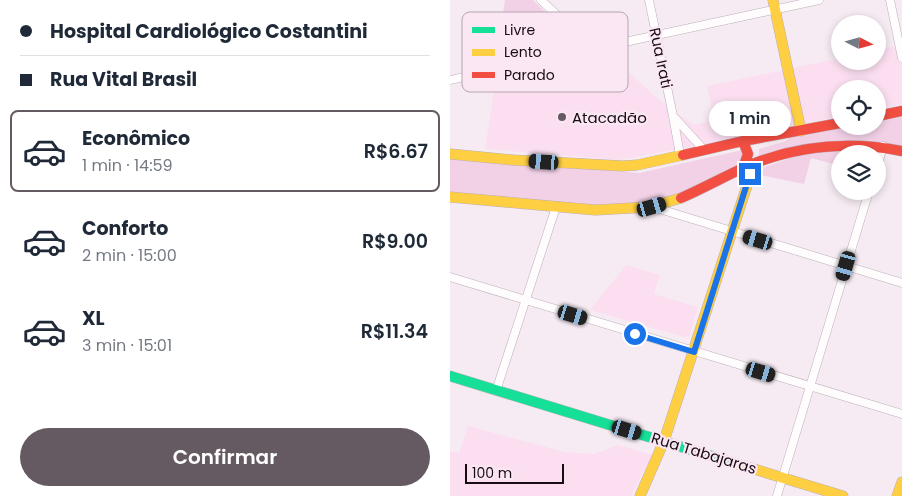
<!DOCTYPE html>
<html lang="pt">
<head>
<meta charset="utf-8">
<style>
  body { margin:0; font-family:Poppins,sans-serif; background:#f2f2f3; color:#1f2937; height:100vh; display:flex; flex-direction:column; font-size:19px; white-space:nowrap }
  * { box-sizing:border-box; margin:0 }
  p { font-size:16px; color:#747a83 }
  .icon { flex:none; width:28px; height:28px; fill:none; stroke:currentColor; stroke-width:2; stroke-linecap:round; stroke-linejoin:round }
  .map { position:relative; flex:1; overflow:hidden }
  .details { display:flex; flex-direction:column; background:#fff; width:450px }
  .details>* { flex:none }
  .top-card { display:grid; align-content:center; height:110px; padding:0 20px; background:#fff }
  .needle { width:32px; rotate:96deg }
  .controls { position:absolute; left:381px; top:15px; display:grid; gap:10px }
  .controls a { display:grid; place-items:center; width:55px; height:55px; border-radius:50%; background:#fff; box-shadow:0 2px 8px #0003; font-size:25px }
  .scale { position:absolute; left:15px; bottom:12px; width:99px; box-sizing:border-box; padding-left:5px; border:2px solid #170c13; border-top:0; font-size:14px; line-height:18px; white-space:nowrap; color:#170c13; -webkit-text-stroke:4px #fbe7f4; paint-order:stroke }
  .end { position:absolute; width:22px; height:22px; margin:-11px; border:6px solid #1a73e8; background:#fff; box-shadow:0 0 0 2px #fff }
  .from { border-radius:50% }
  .bubble { position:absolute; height:35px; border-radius:18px; background:#fff; box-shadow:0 2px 8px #0003; font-size:16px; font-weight:600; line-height:35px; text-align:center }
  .car { position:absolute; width:15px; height:30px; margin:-15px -8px; border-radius:6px; box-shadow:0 0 4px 1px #0007; background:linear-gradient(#222 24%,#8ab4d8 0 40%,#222 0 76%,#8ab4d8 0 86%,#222 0) }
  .top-card b { display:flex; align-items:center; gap:18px; height:48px; font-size:19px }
  .top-card b+b { border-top:1px solid #e0e1e3 }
  .top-card i { width:12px; height:12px; background:#1f2937 }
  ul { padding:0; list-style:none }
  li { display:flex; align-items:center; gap:15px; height:82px; margin:0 10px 8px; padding:0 10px; border:2px solid transparent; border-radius:8px }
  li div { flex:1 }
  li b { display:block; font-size:19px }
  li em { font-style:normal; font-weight:600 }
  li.selected { border-color:#655a61 }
  li>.icon { width:45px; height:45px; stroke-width:1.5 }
  .action { display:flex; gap:10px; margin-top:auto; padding:10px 20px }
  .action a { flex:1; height:58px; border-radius:30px; background:#655a61; color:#fff; font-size:20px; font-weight:600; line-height:58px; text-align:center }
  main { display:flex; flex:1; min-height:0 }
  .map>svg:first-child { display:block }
</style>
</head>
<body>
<main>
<section class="details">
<div class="top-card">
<b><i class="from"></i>Hospital Cardiológico Costantini</b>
<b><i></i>Rua Vital Brasil</b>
</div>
<ul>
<li class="selected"><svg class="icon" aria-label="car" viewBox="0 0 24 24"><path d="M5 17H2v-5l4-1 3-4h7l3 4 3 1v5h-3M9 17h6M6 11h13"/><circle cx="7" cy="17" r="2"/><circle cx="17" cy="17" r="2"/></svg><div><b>Econômico</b><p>1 min · 14:59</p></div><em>R$6.67</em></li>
<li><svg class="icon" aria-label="car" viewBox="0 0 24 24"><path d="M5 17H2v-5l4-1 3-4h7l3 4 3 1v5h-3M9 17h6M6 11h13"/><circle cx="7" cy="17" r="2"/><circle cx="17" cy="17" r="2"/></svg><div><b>Conforto</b><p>2 min · 15:00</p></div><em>R$9.00</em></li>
<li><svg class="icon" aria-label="car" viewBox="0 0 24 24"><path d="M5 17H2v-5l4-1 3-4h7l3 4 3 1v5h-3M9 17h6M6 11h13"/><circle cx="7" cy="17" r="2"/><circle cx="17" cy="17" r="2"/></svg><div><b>XL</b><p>3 min · 15:01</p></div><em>R$11.34</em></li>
</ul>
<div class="action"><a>Confirmar</a></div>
</section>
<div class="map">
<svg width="452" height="496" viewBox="0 0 452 496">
  <rect width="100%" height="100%" fill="#f6ebf3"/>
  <path fill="#fbdff1" d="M452,45v59l-24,5v-20h-38v27l-131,28 -90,16 -134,-11 11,-72 113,-23 50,46 35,25 20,-5 -7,-34 133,-28v3h38v-11z
    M176,265l34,10 -6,19 44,13 -9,29 -5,1 -94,-27z
    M18,426l97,26 29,2 24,-9 34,10 -21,41h-181v-45l9,2z"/>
  <path fill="#f2d1e7" d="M55,0h28l44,44 -81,15z
    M452,117v31l-28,-6 -115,16v-9l27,-8 4,-4 62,-11h26v-4z
    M297,149l-2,15 -78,36 -39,5 -78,-1 -100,-10v-37l189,16z
    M427,149l-1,5h-36v12l-29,-8 -7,26 -44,-9 2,-7 37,-13 27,-5z"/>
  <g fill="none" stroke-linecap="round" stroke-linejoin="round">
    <g stroke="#bbb0b8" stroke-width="9">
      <path id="street" d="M91,0l52,49
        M199,0l24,116 7,39
        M440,0l12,58
        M0,80l369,-80
        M223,116l31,34
        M428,164l5,-18
        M203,207l249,76
        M0,277l452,137
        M46,391l60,-184
        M327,496l92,-305"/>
    </g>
    <g stroke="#bbb0b8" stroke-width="11">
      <path id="fast" d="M0,376l284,87"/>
    </g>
    <g stroke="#bbb0b8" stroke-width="11">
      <path id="slow" d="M323,0l28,131
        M0,154l63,6 110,6 14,-1 46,-10
        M0,197l145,13 55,-3 31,-9
        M284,463l109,33
        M190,496l24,-55 90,-277
        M447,496l5,-14"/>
    </g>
    <g stroke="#bbb0b8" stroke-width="11">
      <path id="jam" d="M428,116l24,-5
        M293,141l5,13 -5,14
        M233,155l60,-14 97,-18
        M231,198c23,-10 46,-23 69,-33 50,-20 100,-24 152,-14"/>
    </g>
    <use href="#street" stroke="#fefcfd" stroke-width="8"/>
    <use href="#fast" stroke="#16e098" stroke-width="10"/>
    <use href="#slow" stroke="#ffcf43" stroke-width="10"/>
    <use href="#jam" stroke="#f24e42" stroke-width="10"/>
  </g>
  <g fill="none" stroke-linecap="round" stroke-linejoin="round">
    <path stroke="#1a73e8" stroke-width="6" d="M185,334l59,18 56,-178"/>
  </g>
  <circle fill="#655a61" stroke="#fbe7f4" stroke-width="2" cx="112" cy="117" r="5"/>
  <g text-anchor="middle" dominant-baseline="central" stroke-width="4.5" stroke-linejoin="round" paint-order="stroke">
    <g font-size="15" fill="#170c13" stroke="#fbe7f4">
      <text transform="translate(211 58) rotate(78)">Rua Irati</text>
      <text transform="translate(254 453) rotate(17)">Rua Tabajaras</text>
    </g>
    <g font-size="15" fill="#170c13" stroke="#fbe7f4" text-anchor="start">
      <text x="122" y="117">Atacadão</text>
    </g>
  </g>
  <rect x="12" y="12" width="166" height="80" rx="8" fill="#fbe7f4" stroke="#b7a5b0" stroke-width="1"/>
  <rect x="22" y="27" width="23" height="6" fill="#16e098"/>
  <rect x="22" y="49" width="23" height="7" fill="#ffcf43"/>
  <rect x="22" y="72" width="23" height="6" fill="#f24e42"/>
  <g font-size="14" fill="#170c13">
    <text x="54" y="35">Livre</text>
    <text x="54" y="57">Lento</text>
    <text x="54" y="80">Parado</text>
  </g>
</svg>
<div class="controls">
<a><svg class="needle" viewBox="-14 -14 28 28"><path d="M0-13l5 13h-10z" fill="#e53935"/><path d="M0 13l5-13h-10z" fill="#747a83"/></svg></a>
<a><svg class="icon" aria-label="locate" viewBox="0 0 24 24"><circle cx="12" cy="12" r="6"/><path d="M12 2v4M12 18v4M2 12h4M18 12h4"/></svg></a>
<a><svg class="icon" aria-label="layers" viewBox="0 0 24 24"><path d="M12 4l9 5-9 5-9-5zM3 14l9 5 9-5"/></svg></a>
</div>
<div class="scale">100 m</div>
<i class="end from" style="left:185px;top:334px"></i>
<i class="end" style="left:300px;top:174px"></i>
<div class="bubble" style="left:259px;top:101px;width:82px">1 min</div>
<i class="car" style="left:94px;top:162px;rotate:274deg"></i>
<i class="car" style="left:202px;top:207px;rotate:74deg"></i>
<i class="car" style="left:308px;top:240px;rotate:287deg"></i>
<i class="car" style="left:396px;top:266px;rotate:196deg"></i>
<i class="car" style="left:123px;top:315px;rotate:107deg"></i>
<i class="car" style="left:311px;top:372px;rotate:107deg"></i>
<i class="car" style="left:177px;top:430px;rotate:107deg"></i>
</div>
</main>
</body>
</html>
